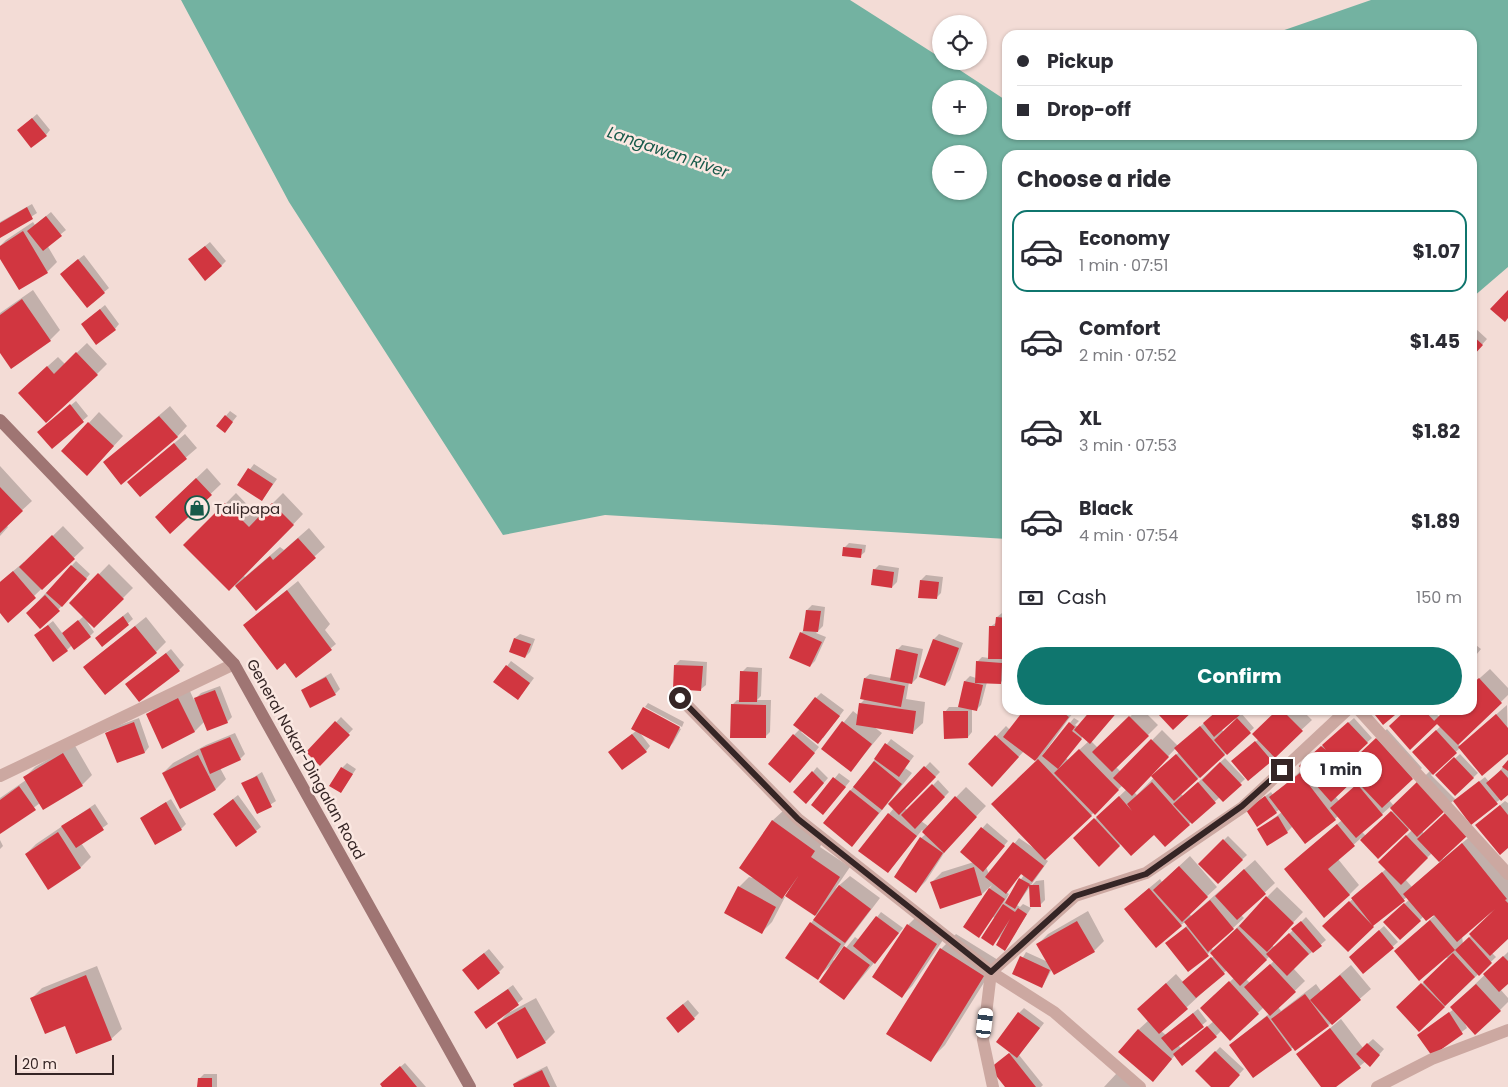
<!DOCTYPE html>
<html lang="en">
<head>
<meta charset="utf-8">
<style>
  body { margin:0; font-family:Poppins,sans-serif; background:#f7f7f7; color:#2b2b33; height:100vh; display:flex; flex-direction:column; font-size:19px; white-space:nowrap }
  * { box-sizing:border-box; margin:0 }
  p { font-size:16px; color:#7c7c81 }
  .icon { flex:none; width:28px; height:28px; fill:none; stroke:currentColor; stroke-width:2; stroke-linecap:round; stroke-linejoin:round }
  .map { position:relative; flex:1; overflow:hidden }
  .drawer { position:absolute; left:1002px; top:150px; width:475px; height:565px; display:flex; flex-direction:column; background:#fff; border-radius:15px; box-shadow:0 1px 4px #0004 }
  .drawer>* { flex:none }
  .top-card { position:absolute; left:1002px; top:30px; width:475px; height:110px; border-radius:15px; box-shadow:0 1px 4px #0004; display:grid; align-content:center; height:110px; padding:0 15px; background:#fff }
  .controls { position:absolute; left:932px; top:15px; display:grid; gap:10px }
  .controls a { display:grid; place-items:center; width:55px; height:55px; border-radius:50%; background:#fff; box-shadow:0 1px 4px #0004; font-size:25px }
  .scale { position:absolute; left:15px; bottom:12px; width:99px; box-sizing:border-box; padding-left:5px; border:2px solid #352525; border-top:0; font-size:14px; line-height:18px; white-space:nowrap; color:#352525; -webkit-text-stroke:4px #fbe8e2; paint-order:stroke }
  .end { position:absolute; width:22px; height:22px; margin:-11px; border:6px solid #352525; background:#fff; box-shadow:0 0 0 2px #fff }
  .from { border-radius:50% }
  .bubble { position:absolute; height:35px; border-radius:18px; background:#fff; box-shadow:0 1px 4px #0004; font-size:16px; font-weight:700; line-height:35px; text-align:center }
  .car { position:absolute; width:15px; height:30px; margin:-15px -8px; border-radius:6px; box-shadow:0 0 4px 1px #0007; background:linear-gradient(#fff 24%,#345 0 40%,#fff 0 76%,#345 0 86%,#fff 0) }
  .top-card b { display:flex; align-items:center; gap:18px; height:48px; font-size:19px }
  .top-card b+b { border-top:1px solid #e1e1e2 }
  .top-card i { width:12px; height:12px; background:#2b2b33 }
  ul { padding:0; list-style:none }
  li { display:flex; align-items:center; gap:15px; height:82px; margin:0 10px 8px; padding:0 5px; border:2px solid transparent; border-radius:15px }
  li div { flex:1 }
  li b { display:block; font-size:19px }
  li em { font-style:normal; font-weight:700 }
  li.current { border-color:#0f766e }
  li>.icon { width:45px; height:45px; stroke-width:1.5 }
  h2 { padding:0 15px; font-size:22px; line-height:60px }
  .pay { display:flex; align-items:center; gap:12px; height:55px; padding:0 15px; font-size:19px }
  .pay p { margin-inline-start:auto }
  .primary-button { display:flex; gap:10px; margin-top:auto; padding:10px 15px }
  .primary-button a { flex:1; height:58px; border-radius:30px; background:#0f766e; color:#fff; font-size:20px; font-weight:700; line-height:58px; text-align:center }
  .map>svg:first-child { display:block }
</style>
</head>
<body>
<div class="map">
<svg width="1508" height="1087" viewBox="0 0 1508 1087">
  <rect width="100%" height="100%" fill="#f3dcd6"/>
  <path fill="#73b2a1" fill-rule="evenodd" d="M181,0h669l91,58v3h5l61,40 1,34h464v-100h-202l101,-35h137v267l-35,30 -1,-142h-464l-1,384 -402,-24 -102,20 -214,-333zM941,89h38v37h-38zM941,154h38v37h-38z"/>
  <path fill="#0003" fill-rule="evenodd" d="M37,114l13,16 -4,5 -23,-9z
    M32,204l5,9 -37,24v-15z
    M51,212l15,18 -19,15 10,17 -10,10 -47,-16v-10l6,-6 27,-18 2,3z
    M210,242l16,19 -5,5 -27,-11z
    M84,255l25,33 -22,18 -21,-37z
    M33,290l27,40 -10,10 -50,11v-38z
    M105,305l14,19 -4,5 -33,-5z
    M1475,328l12,11 -15,17v-26z
    M87,343l20,21 -10,10 -67,8 28,-25 7,7z
    M76,401l12,15 -36,31 -8,-20z
    M170,406l17,20 -10,11 -72,25z
    M230,411l7,5 -8,10 -11,-1z
    M99,412l24,24 -26,28 -34,-13z
    M185,434l12,14 -56,48 -12,-14z
    M254,464l23,15 -15,21 -23,-16z
    M0,466l32,35 -26,24 2,2 -8,9z
    M207,468l14,16 -50,48 -5,-25z
    M236,493l23,24 24,-24 20,21 -59,62 1,1 35,-30 4,3 25,-22 16,19 -69,62 -22,-25 -49,-39z
    M63,526l21,22 -76,73 -8,-10v-29l24,-20 1,1z
    M849,543l17,2 -1,7 -5,4 -16,-8z
    M76,561l14,13 -27,31 -23,22 -13,-14z
    M109,564l24,24 -39,39 -7,-5 7,10 -4,4 -18,9 -5,5 -27,-19 13,-10 10,13 21,-18 -13,-13z
    M879,565l20,3 -2,14 -5,5 -18,-17z
    M926,575l17,2 -2,16 -5,5 -17,-2 2,-16z
    M298,581l32,43 -5,6 11,14 -40,32 -11,-14 -41,-37z
    M812,605l13,2 -2,19 -7,7 10,4 -11,24 -5,5 -9,-33 4,-4 2,-19z
    M128,612l5,7 -31,27 -1,-13z
    M1002,613h6v41l-4,4h2l-1,20 -5,5 -13,-1 -6,23 -5,5 -4,-1v23l-4,5 -23,-25 4,-5h11l5,-26 5,-5 6,2 1,-16 5,-5 7,1 1,-31 7,-5v-5z
    M146,617l20,25 -10,10 -61,6z
    M520,634l15,5 -5,13 -5,5 -14,-6 4,-13z
    M939,634l24,9 -13,37 -5,5 -25,-9 14,-37z
    M1472,642l9,7 -9,11z
    M902,645l21,4 -6,29 -5,5 -3,-1 -3,17 19,3 -2,21 -11,10 -38,-6 8,6 -31,37 -29,-21 31,-38 5,4 2,-11 5,-5v-21l5,-4 21,4 6,-28z
    M171,649l13,16 -5,5 -47,10z
    M680,660l27,2 -1,23 -5,4 -26,-24z
    M511,661l23,17 -12,16 -27,-12z
    M747,667l15,1 -1,28 -4,4h14l-1,32 -4,4 -34,-31 5,-5h4l1,-28z
    M1490,669l18,19v7l-50,49 2,2 47,-41 1,47 -48,-4 -29,27 25,25 29,-23 4,5 19,-20v31l-37,30 -17,-23 -32,31 21,28 30,-25 35,44v60l-16,15 4,4 -52,50h-46l51,-49 -53,-7 38,-35h-10l-4,4 -30,-3 20,-18 -3,-2 -33,27 -26,27 -14,-35 52,-47 -6,-7 32,-32 -2,-2 -32,29 -17,-19 -23,21 21,26 -10,10 -53,-36 46,-39 -4,-4 -3,3 -42,7 -6,6 -29,-2 24,-18 -2,-3 -4,3 -24,-6 19,-14 2,3 30,-26 8,-13 43,-38 18,20 -21,19 3,3 33,-31 35,39 -33,32 5,6 37,-36 -13,-23 23,-21 -3,-4 -28,26 -3,-38h26l6,7 8,-7h25v-25zM1355,777l5,5 -21,19 -4,-5zM1390,807l3,4 -27,25 -4,-4zM1432,853l8,9 -28,25 -7,-8zM1491,911l1,2 -29,31 -1,-8z
    M331,673l9,16 -5,5 -33,-4z
    M220,686l12,31 -5,5 -22,-1 -10,10 -33,16 -15,-32 10,-10 32,-16 5,11 7,-7z
    M821,693l23,17 -21,28 -21,-7 -1,1 18,15 -24,29 -1,-41 6,-6 16,-31z
    M648,703l36,19 -2,5 -37,-20z
    M643,709l38,20 -8,14 -5,5 -28,-15 10,13 -4,5 -31,-4 21,-16z
    M1026,710h49l-33,46 32,-38 5,3 -4,4 3,2 15,-17h25l-27,31 7,7 39,-38h6l15,15 -42,42 5,5 41,-42 16,16 41,-36h24l-2,3 13,15 -73,66 2,2 42,-38 20,21 -22,21 -3,-3 -55,48 -11,-12 -32,10 -23,22 -24,-27 52,-49 -4,-4 -78,74 3,2 -31,44 3,2 3,-3 8,4 -26,41 -4,-13 -8,8 2,-26 -2,-1 -14,19 -15,-10 28,-41 -10,9 -42,14 -8,-26 10,-10 32,-10 -12,-11 25,-28 21,18 -22,26 3,7 30,-36 19,13 -1,-90 -13,-10 -22,24 -32,-11 36,-38 4,4zM1236,718l1,2 -13,12 -3,-3zM1083,736l6,5 -21,19 -2,-2zM1176,748l3,4 -42,43 -3,-3zM1022,873l2,2 -23,32 8,-13 -3,-2z
    M1278,710h24l10,10 -63,59 -11,-23 21,-17z
    M341,717l12,12 -33,35 -12,-12z
    M139,718l10,29 -4,5 -27,10 -11,-29 5,-5z
    M235,733l10,21 -5,5 -20,9 6,11 -10,10 -35,18 -18,-34 10,-10 33,-18z
    M891,739l23,17 -9,12 7,5 -24,30 2,1 40,-42 10,10 -35,36 3,3 30,-31 11,12 -28,29 7,5 38,-39 20,19 -36,38 -24,37 -10,10 5,-53 5,-4 -4,-4 -34,42 1,-58 5,-6 -6,-5 -36,43 -27,-23z
    M74,744l18,31 -10,10 -42,18 -40,30v-35l26,-18 -1,-3 10,-10z
    M1460,754l18,19 -23,22 -18,-20z
    M347,763l9,6 -15,23 1,-24z
    M817,767l11,11 -17,20 2,-26z
    M262,772l14,29 -19,12 -14,-29z
    M839,773l11,8 -22,27 -15,-3z
    M238,795l23,32 -5,4 -42,-17z
    M171,799l15,25 -5,5 -40,-11z
    M1505,801l3,2v44l-26,-27z
    M95,804l13,20 -27,19 10,14 -10,10 -32,21 -23,-34 10,-10z
    M783,811l41,29 -4,7 30,20 -15,22 15,-13 30,22 -47,62 2,1 20,-24 4,3 22,-28 22,16 -59,71 -14,-33 -13,12 -6,-55 6,-7 -30,-20 3,-8 -7,8 2,1 -13,25 -10,10 -23,-45 10,-10 8,2 15,-58z
    M1228,836l19,19 -29,27 -18,-18z
    M0,840l3,6 -3,3z
    M1190,856l27,31 -28,26 2,3 64,-56 20,23 -34,32 3,3 -33,30 3,3 63,-64 26,25 -31,33 3,3 31,-31 20,23 -33,28 12,13 -27,26 3,4 35,-27 5,7 30,-26 20,24 -39,34 -41,26 -61,-4 40,-32 -6,-6 -33,32 -9,-9 -6,6 -41,19 -12,15 -25,-40 11,-10v-21l27,-25 7,8 31,-26 -4,-4 -22,19 -17,-32 17,-14 -3,-3 -4,3 -45,-26 24,-20 2,3zM1270,956l4,5 -24,22 -4,-4zM1227,970l7,8 -22,20 2,23 -33,27 -3,-3 29,-24 -9,-12 -32,26 -5,-4z
    M1044,880l1,20 -5,5 -9,-19 5,-5z
    M1088,911l16,30 -10,10 -42,18 -10,18 -28,-14 12,-21 22,10 -10,-18 10,-10z
    M918,915l29,19 -35,52 -10,10 6,-71z
    M1384,926l14,16 -34,30 -9,-20z
    M956,934l42,26 -53,85 -15,15 11,-111z
    M489,949l15,18 -5,5 -30,-7z
    M1508,952v30l-8,7 8,9v4l-8,8 -36,11 3,7 -35,26 -13,-19 35,-26 8,-12z
    M97,966l25,63 -11,10 -45,-15 -34,-26 10,-10z
    M513,985l10,14 -14,11 1,2 26,-14 19,34 -10,10 -46,-19 10,-12 -28,-3z
    M688,1000l11,13 -5,5 -22,-5z
    M1024,1008l20,15 -25,32 24,30 -2,2h-35l-9,-23 14,-12 8,-39z
    M1341,1019l22,29 10,-9 11,10 -14,16 -4,-4 -32,26h-11l-25,-32z
    M1220,1047l24,22 -17,18h-14l-16,-16z
    M405,1063l21,24h-42l2,-8z
    M547,1066l10,21h-42l-1,-3 5,-4z
    M1117,1073l17,14h-30z
    M204,1074h13v13h-18v-8z"/>
  <path fill="#d13640" d="M32,118l15,18 -16,12 -14,-18z
    M27,207l6,12 -33,19v-15z
    M46,216l16,20 -19,15 -16,-20z
    M23,231l25,42 -29,17 -19,-31v-13z
    M205,246l17,20 -17,15 -17,-22z
    M78,259l27,34 -18,15 -27,-34z
    M1508,290v28l-3,4 -15,-13z
    M22,299l29,42 -40,28 -11,-16v-38z
    M100,309l16,21 -20,15 -15,-21z
    M1472,335l11,10 -11,12z
    M76,352l22,23 -52,48 -28,-30 29,-27 7,8z
    M70,404l14,18 -32,27 -15,-17z
    M225,415l8,7 -8,11 -9,-7z
    M159,416l19,21 -57,48 -18,-23z
    M88,422l26,24 -27,30 -26,-25z
    M174,443l13,16 -47,38 -13,-15z
    M248,468l25,16 -11,17 -25,-16z
    M196,478l16,17 -42,39 -15,-17z
    M0,487l23,24 -23,22z
    M225,503l24,24 23,-24 22,22 -65,66 -46,-46z
    M52,535l23,24 -33,31 -23,-23z
    M298,538l18,20 -60,53 -21,-25 35,-30 3,4z
    M843,547l19,2 -1,9 -19,-2z
    M71,565l16,14 -25,28 -16,-14z
    M873,569l21,3 -2,16 -21,-3z
    M13,571l23,27 -28,25 -8,-10v-31z
    M98,573l26,26 -30,29 -25,-25z
    M920,580l19,2 -2,17 -19,-1z
    M287,590l45,60 -36,28 -11,-15 -8,7 -34,-45z
    M45,595l15,16 -20,18 -14,-16z
    M806,610l15,1 -3,21 -15,-1z
    M123,616l6,9 -27,22 -7,-9z
    M996,617l12,1v9l-3,-1 -1,33h-16l1,-33h6z
    M78,620l13,17 -17,13 -12,-17z
    M48,625l20,26 -15,11 -19,-27z
    M135,626l22,27 -52,42 -22,-28z
    M800,632l22,10 -12,25 -21,-9z
    M514,638l17,6 -6,14 -16,-6z
    M933,639l26,9 -14,38 -26,-9z
    M896,649l22,5 -6,30 -22,-4z
    M1472,650l5,4 -5,6z
    M166,653l14,18 -41,31 -14,-18z
    M976,661l26,2 -1,21 -26,-1z
    M506,665l24,18 -12,17 -25,-18z
    M674,665l29,1 -2,25 -28,-2z
    M740,671l18,1 -1,30h-18z
    M326,677l10,18 -26,13 -9,-18z
    M864,678l41,8 -4,21 -41,-8z
    M1479,678l23,25 -44,42 -24,-24 11,-11h27v-26z
    M964,681l19,4 -6,26 -19,-4z
    M215,690l13,33 -21,8 -13,-33z
    M815,697l25,19 -22,28 -25,-19z
    M178,698l17,34 -33,17 -16,-35z
    M859,703l57,8 -3,23 -57,-9z
    M731,704l35,1v33h-36z
    M643,707l37,20 -11,22 -38,-20z
    M1024,710h36l9,7 -34,44 -32,-24z
    M1091,710h28l-29,34 -16,-14z
    M1162,710h32l-21,20 -15,-16z
    M1218,710h20l3,4 -27,23 -11,-14z
    M1277,710h5l21,21 -28,27 -23,-24z
    M1371,710h30l-18,15z
    M1406,710h18l13,14 -27,26 -21,-24z
    M943,711h25v27l-24,1z
    M1496,714l12,14v26l-26,22 -24,-29z
    M1129,716l20,20 -37,36 -20,-20z
    M1237,718l14,15 -24,22 -13,-15z
    M335,721l15,14 -30,31 -14,-14z
    M842,721l30,23 -21,28 -30,-23z
    M134,722l11,31 -28,10 -12,-30z
    M1069,722l6,5 -3,4 10,8 -24,30 -16,-13z
    M1348,722l20,21 -27,25 12,13 -22,21 -32,-36 22,-20 5,4 -4,-5z
    M1200,726l25,29 -25,23 -26,-30z
    M1436,730l21,23 -24,22 -21,-23z
    M632,734l15,18 -25,18 -14,-18z
    M793,734l22,19 -25,30 -22,-19z
    M995,735l24,22 -27,30 -24,-23z
    M230,737l11,23 -31,14 -10,-25z
    M1376,738l37,41 -31,29 -38,-40z
    M1151,739l18,18 -37,39 -19,-18z
    M1255,741l17,20 -24,20 -17,-20z
    M885,743l25,18 -11,16 -25,-18z
    M1079,749l40,41 -24,25 -41,-42z
    M63,753l20,33 -40,24 -20,-33z
    M1176,754l22,25 -24,22 -23,-25z
    M198,755l18,35 -36,19 -18,-36z
    M1454,757l20,21 -19,18 -20,-21z
    M1038,759l54,57 -47,44 -54,-56z
    M1508,760v11l-6,-4z
    M874,761l28,23 -20,26 -29,-23z
    M1220,762l22,23 -19,17 -21,-22z
    M924,766l12,11 -37,38 -11,-11z
    M341,767l12,7 -12,19 -12,-7z
    M1501,770l7,8v17l-7,6 -15,-18z
    M812,771l12,12 -18,21 -13,-12z
    M1300,773l36,47 -31,24 -36,-47z
    M257,776l15,31 -15,7 -16,-31z
    M833,777l13,10 -23,28 -12,-10z
    M1418,781l28,29 -29,27 -27,-29z
    M1479,781l19,23 -27,21 -18,-24z
    M1152,782l38,43 -25,22 -11,-12 -23,21 -35,-39 23,-21 13,15 -5,-7z
    M1198,782l18,21 -24,21 -19,-20z
    M932,784l13,13 -30,32 -14,-14z
    M1357,784l26,31 -27,23 -26,-30z
    M19,786l17,24 -36,24v-34z
    M850,790l29,23 -27,34 -29,-24z
    M955,796l22,21 -33,36 -22,-21z
    M1265,796l12,17 -20,14 -11,-17z
    M233,799l24,33 -21,15 -23,-33z
    M166,802l16,28 -27,15 -15,-27z
    M1500,805l8,10v33l-8,7 -25,-30z
    M90,808l14,22 -28,18 -15,-22z
    M1391,811l18,19 -31,29 -18,-19z
    M888,813l29,23 -29,37 -30,-22z
    M1445,813l22,23 -28,26 -22,-23z
    M1278,816l10,17 -21,13 -10,-17z
    M1094,818l26,28 -21,21 -26,-29z
    M772,820l43,31 -4,6 29,20 -25,39 -30,-20 14,-21 -17,24 -43,-31z
    M1337,824l18,22 -27,23 22,26 -26,23 -40,-49z
    M981,827l24,19 -22,26 -23,-20z
    M58,832l23,36 -33,22 -23,-36z
    M1406,835l22,23 -27,27 -23,-23z
    M920,837l23,16 -27,40 -22,-16z
    M1223,839l20,21 -25,24 -20,-20z
    M1013,842l31,24 -12,16 -11,-8 -15,20 -21,-17z
    M1462,843l45,56 -2,1 3,3v36l-18,17 -21,-22 26,-25 -38,33 -23,-27 -8,6 -23,-27z
    M1179,866l29,31 -26,25 -29,-32z
    M974,867l8,28 -42,14 -10,-27z
    M1244,869l22,25 -29,26 -22,-24z
    M1382,872l23,29 -32,25 -22,-28z
    M1019,878l11,6 -15,25 -10,-6z
    M839,885l32,24 -26,34 -32,-23z
    M1029,885h10l2,22h-11z
    M738,886l38,21 -14,27 -38,-21z
    M989,888l16,11 -26,39 -16,-11z
    M1149,888l33,38 -26,22 -32,-39z
    M1266,896l28,27 -27,29 -28,-26z
    M1210,900l24,29 -26,23 -24,-30z
    M1349,901l25,26 -26,25 -26,-26z
    M1404,903l17,18 -21,19 -17,-18z
    M1003,904l12,8 3,-4 9,6 -22,37 -9,-6 14,-26 -17,27 -12,-8z
    M876,916l23,17 -24,31 -22,-18z
    M1430,920l25,30 14,-13 23,26 -13,13 -24,-26 -36,31 -25,-30z
    M1077,921l18,31 -41,23 -18,-31z
    M1301,921l21,25 -9,7 -22,-24z
    M810,922l31,22 -23,36 -33,-22z
    M907,924l30,20 -35,54 -30,-21z
    M1186,927l23,29 -21,16 -23,-29z
    M1237,928l30,32 -27,26 -30,-33z
    M1379,930l15,18 -31,26 -14,-17z
    M1289,933l20,21 -22,22 -21,-22z
    M844,946l26,19 -26,35 -25,-18z
    M940,948l44,28 -53,86 -45,-28z
    M484,953l16,20 -22,17 -16,-20z
    M1453,953l22,24 -30,29 -22,-24z
    M1020,956l30,14 -8,18 -30,-14z
    M1503,956l5,5v23l-9,8 -16,-18z
    M1211,957l14,17 -29,24 -14,-16z
    M1270,964l26,28 -26,24 -26,-29z
    M86,975l26,65 -36,14 -11,-28 -20,8 -15,-36z
    M1340,975l21,25 -29,25 -22,-25z
    M1229,981l30,33 -29,27 -30,-33z
    M1166,983l22,26 -29,25 -22,-25z
    M1421,983l24,24 -26,25 -23,-25z
    M1476,984l25,27 -26,24 -25,-28z
    M508,989l11,16 -33,24 -12,-17z
    M1305,994l24,32 -34,25 -24,-32z
    M683,1004l12,15 -17,14 -12,-15z
    M525,1007l21,36 -29,16 -20,-36z
    M1018,1012l22,16 -23,30 -21,-16z
    M1449,1012l14,22 -31,22 -15,-21z
    M1193,1013l11,14 -32,24 -11,-13z
    M1267,1016l25,34 -39,28 -24,-33z
    M1207,1026l10,11 -35,29 -9,-12z
    M1330,1028l31,40 -25,19h-15l-25,-33z
    M1138,1029l34,30 -19,23 -35,-30z
    M1367,1043l13,12 -10,12 -14,-13z
    M1215,1051l25,24 -11,12h-18l-16,-16z
    M1009,1053l27,34h-31l-15,-19z
    M400,1066l17,21h-35l-2,-3z
    M542,1070l8,17h-36l-1,-3z
    M198,1078h14v9h-15z"/>
  <g fill="none" stroke-linecap="round" stroke-linejoin="round">
    <path stroke="#cca8a1" stroke-width="12" d="M680,698l118,121 193,153 -8,68 10,47
      M1359,710l149,164
      M0,776l234,-112
      M1140,1087l-86,-75 -63,-40 84,-76 71,-23 97,-66 104,-97
      M1377,1087l55,-28 76,-29"/>
    <path stroke="#9f7573" stroke-width="12" d="M0,420l234,244 236,423"/>
  </g>
  <g fill="none" stroke-linecap="round" stroke-linejoin="round">
    <path stroke="#352525" stroke-width="6" d="M680,698l118,121 193,153 84,-76 71,-22 96,-68 40,-36"/>
  </g>
  <defs>
    <g id="shop-ring" transform="scale(1.25)"><circle r="9.5" fill="#fbe8e2" stroke="#175a4a" stroke-width="1.5"/><path d="M-5-2.5h2.3a2.7 3.5 0 0 1 5.4 0H5L5.5 6h-11ZM-1.5-2.5h3a1.5 2.3 0 0 0-3 0Z" fill="#175a4a"/></g>
  </defs>
  <g fill-rule="evenodd">
    <use href="#shop-ring" x="197" y="508"/>
  </g>
  <g text-anchor="middle" dominant-baseline="central" stroke-width="5" stroke-linejoin="round" paint-order="stroke">
    <g font-size="15" fill="#352525" stroke="#fbe8e2" text-anchor="start">
      <text x="214" y="508">Talipapa</text>
    </g>
    <g font-size="15" fill="#352525" stroke="#fbe8e2">
      <text transform="translate(306 759) rotate(61)">General Nakar-Dingalan Road</text>
    </g>
    <g font-size="16" font-style="italic" fill="#175a4a" stroke="#fbe8e2">
      <text transform="translate(668 152) rotate(19)">Langawan River</text>
    </g>
  </g>
</svg>
<div class="controls">
<a><svg class="icon" aria-label="locate" viewBox="0 0 24 24"><circle cx="12" cy="12" r="6"/><path d="M12 2v4M12 18v4M2 12h4M18 12h4"/></svg></a>
<a>+</a>
<a>−</a>
</div>
<div class="scale">20 m</div>
<i class="end from" style="left:680px;top:698px"></i>
<i class="end" style="left:1282px;top:770px"></i>
<div class="bubble" style="left:1300px;top:752px;width:82px">1 min</div>
<i class="car" style="left:985px;top:1023px;rotate:7deg"></i>
<div class="top-card">
<b><i class="from"></i>Pickup</b>
<b><i></i>Drop-off</b>
</div>
<section class="drawer">
<h2>Choose a ride</h2>
<ul>
<li class="current"><svg class="icon" aria-label="car" viewBox="0 0 24 24"><path d="M5 17H2v-5l4-1 3-4h7l3 4 3 1v5h-3M9 17h6M6 11h13"/><circle cx="7" cy="17" r="2"/><circle cx="17" cy="17" r="2"/></svg><div><b>Economy</b><p>1 min · 07:51</p></div><em>$1.07</em></li>
<li><svg class="icon" aria-label="car" viewBox="0 0 24 24"><path d="M5 17H2v-5l4-1 3-4h7l3 4 3 1v5h-3M9 17h6M6 11h13"/><circle cx="7" cy="17" r="2"/><circle cx="17" cy="17" r="2"/></svg><div><b>Comfort</b><p>2 min · 07:52</p></div><em>$1.45</em></li>
<li><svg class="icon" aria-label="car" viewBox="0 0 24 24"><path d="M5 17H2v-5l4-1 3-4h7l3 4 3 1v5h-3M9 17h6M6 11h13"/><circle cx="7" cy="17" r="2"/><circle cx="17" cy="17" r="2"/></svg><div><b>XL</b><p>3 min · 07:53</p></div><em>$1.82</em></li>
<li><svg class="icon" aria-label="car" viewBox="0 0 24 24"><path d="M5 17H2v-5l4-1 3-4h7l3 4 3 1v5h-3M9 17h6M6 11h13"/><circle cx="7" cy="17" r="2"/><circle cx="17" cy="17" r="2"/></svg><div><b>Black</b><p>4 min · 07:54</p></div><em>$1.89</em></li>
</ul>
<div class="pay"><svg class="icon" aria-label="cash" viewBox="0 0 24 24"><path d="M3 7h18v10H3z"/><circle cx="12" cy="12" r="2"/></svg>Cash<p>150 m</p></div>
<div class="primary-button"><a>Confirm</a></div>
</section>
</div>
</body>
</html>
